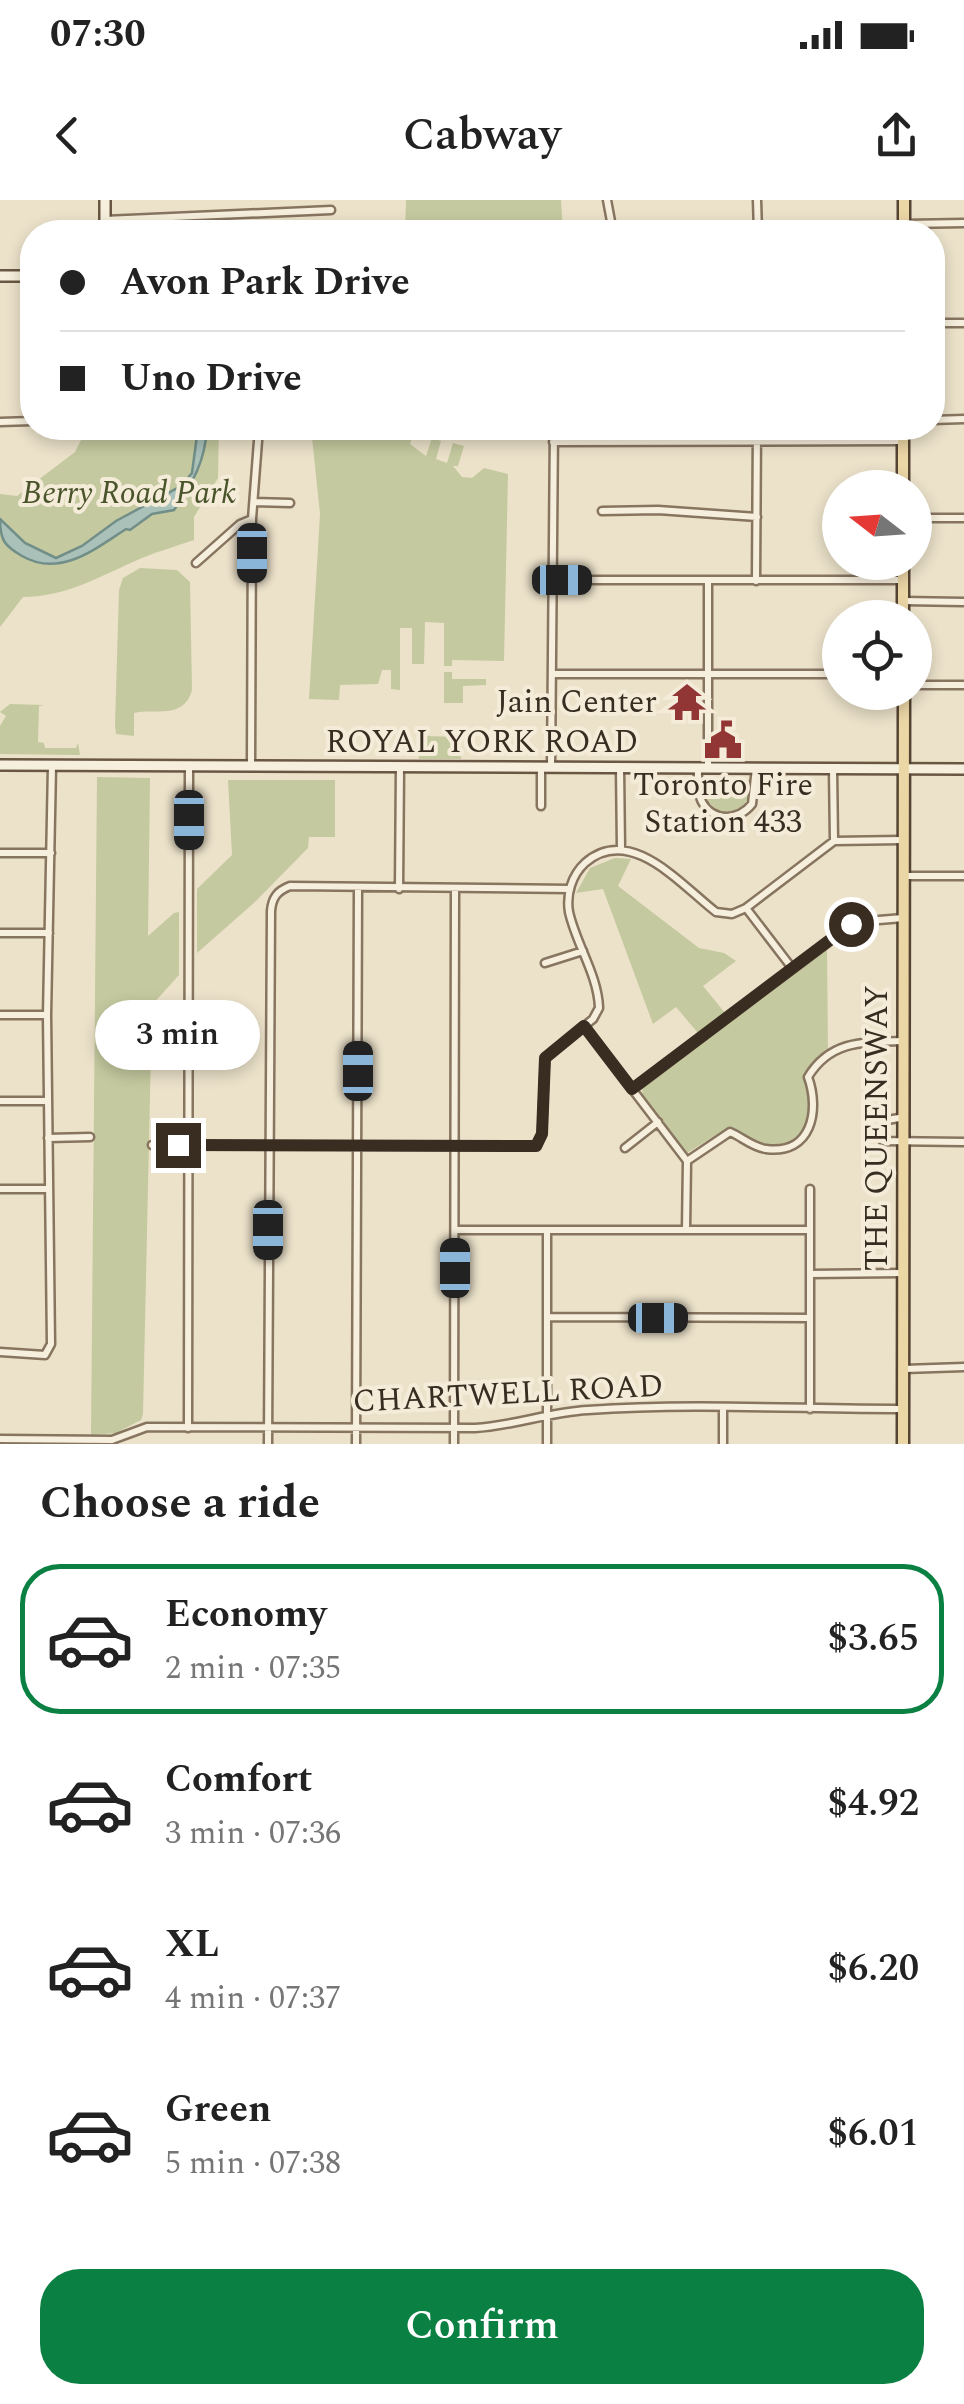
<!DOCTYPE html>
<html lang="en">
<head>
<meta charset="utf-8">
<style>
  body { margin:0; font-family:Spectral,serif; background:#f2f2f2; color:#222; height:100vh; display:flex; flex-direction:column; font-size:38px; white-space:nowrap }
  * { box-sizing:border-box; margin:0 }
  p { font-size:32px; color:#767676 }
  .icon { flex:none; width:55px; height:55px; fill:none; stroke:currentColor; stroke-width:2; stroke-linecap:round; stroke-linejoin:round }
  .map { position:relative; height:1244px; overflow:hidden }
  .details { display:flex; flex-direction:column; background:#fff; flex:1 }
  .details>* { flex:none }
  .banner { position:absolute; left:20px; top:20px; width:925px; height:220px; border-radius:40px; box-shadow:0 5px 15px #0003; display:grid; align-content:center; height:220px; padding:0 40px; background:#fff }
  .needle { width:65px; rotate:287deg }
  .buttons { position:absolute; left:822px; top:270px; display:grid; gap:20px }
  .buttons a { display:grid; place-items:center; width:110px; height:110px; border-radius:50%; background:#fff; box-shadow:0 5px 15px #0003; font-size:50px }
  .end { position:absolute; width:45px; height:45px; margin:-22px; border:12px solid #392d22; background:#fff; box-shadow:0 0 0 5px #fff }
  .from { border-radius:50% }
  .bubble { position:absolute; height:70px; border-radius:35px; background:#fff; box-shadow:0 5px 15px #0003; font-size:32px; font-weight:600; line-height:70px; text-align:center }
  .car { position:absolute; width:30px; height:60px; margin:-30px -15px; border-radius:12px; box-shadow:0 0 8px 2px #0007; background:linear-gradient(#222 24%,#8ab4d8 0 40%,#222 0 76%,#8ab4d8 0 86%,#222 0) }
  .banner b { display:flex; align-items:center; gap:35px; height:95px; font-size:38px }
  .banner b+b { border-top:2px solid #e0e0e0 }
  .banner i { width:25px; height:25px; background:#222 }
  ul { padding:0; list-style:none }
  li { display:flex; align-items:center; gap:30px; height:150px; margin:0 20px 15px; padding:0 20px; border:5px solid transparent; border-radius:40px }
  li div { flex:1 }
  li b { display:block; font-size:38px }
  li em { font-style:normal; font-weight:600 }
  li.selected { border-color:#0b8043 }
  li>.icon { width:90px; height:90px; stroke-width:1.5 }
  h2 { padding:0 40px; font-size:45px; line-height:120px }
  .button { display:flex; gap:20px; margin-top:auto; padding:20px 40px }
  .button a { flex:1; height:115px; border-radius:40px; background:#0b8043; color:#fff; font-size:40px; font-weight:600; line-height:115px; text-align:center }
  .status { display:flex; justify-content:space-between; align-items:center; height:70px; padding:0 50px; background:#fff; direction:ltr }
  .status svg { height:28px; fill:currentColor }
  header { display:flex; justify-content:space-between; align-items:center; height:130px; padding:0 40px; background:#fff; font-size:45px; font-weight:600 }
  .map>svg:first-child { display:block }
</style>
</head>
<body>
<div class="status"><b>07:30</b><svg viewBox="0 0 49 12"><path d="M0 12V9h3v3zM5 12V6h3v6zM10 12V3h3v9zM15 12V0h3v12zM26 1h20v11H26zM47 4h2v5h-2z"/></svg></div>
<header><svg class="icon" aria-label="back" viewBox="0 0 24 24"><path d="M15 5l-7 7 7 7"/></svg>Cabway<svg class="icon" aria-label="share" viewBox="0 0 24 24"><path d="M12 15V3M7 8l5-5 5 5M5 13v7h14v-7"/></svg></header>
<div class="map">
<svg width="964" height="1244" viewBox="0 0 964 1244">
  <rect width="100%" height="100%" fill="#ece2ca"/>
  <path fill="#c4c99f" d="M406,0h155l2,32h-158z
    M87,228h132l-1,50 -24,39v23c-17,6 -35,11 -52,18 -40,17 -75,39 -119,39l-23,30v-133l17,2 58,-44z
    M311,228h104l-5,16 16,12 6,-18 9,3 -5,18 11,4 6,-20 11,3 -6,20h-5l9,11 10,1 12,-10 24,6 -4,187 -52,-1v6h-8v-43l-19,-1 -1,42h-12v-36h-12v62l-9,-1v-19h-9l-4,14 -38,1 -1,15 -30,-1 11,-185z
    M140,368l37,2 13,12 2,108c-8,30 -37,18 -58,23v23l-18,-2 -1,-9 4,-135 4,-12z
    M444,472h8v7h34v6l-23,1v17h-19z
    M10,504l34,1 -5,1 -1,36 6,1 1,5h31l2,-5 2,12 -80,-1v-28l6,-10 -6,-4z
    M416,531h8l1,5 35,1 1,22h-42z
    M97,577l53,1 -2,158 26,-23 5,-1v63l-27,30 -9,409 -2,6 -25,13 -25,2z
    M228,580h107v57h-26l-1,11 -53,54 -58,51v-64l35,-34z
    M702,580h49l-1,17 -12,14 -19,1 -14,-13z
    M615,658l16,1 -13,27 81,62 25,5 12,8 -33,25 27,33 97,-73 1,106 -24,21c1,10 6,21 6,31 3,28 -29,51 -55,39 -10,-5 -15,-13 -28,-15l-40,25 -45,-58 1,-10 60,-46 -27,-32 -23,17 -50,-135 -27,4 14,-25z"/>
  <path fill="#aac1ba" stroke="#718f88" stroke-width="2.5" d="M198,228h9c-2,34 -14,54 -33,82l-22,4 -22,16 -4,-1c-31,20 -66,49 -104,27 -17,-10 -22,-15 -22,-37l25,24 31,15 26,-12 34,-25 65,-35 11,-13z"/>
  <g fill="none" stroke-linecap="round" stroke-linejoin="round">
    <g stroke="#877560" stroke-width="11">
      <path id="street" d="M607,0l6,32
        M757,0l1,32
        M105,20l226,-10
        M905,24l59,-1
        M932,123h32
        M932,220l32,-1
        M0,222l32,-1
        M553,242l349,-1
        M254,302l36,1
        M602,311l56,-1 99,7
        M915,318h49
        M196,363l44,-39 12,-5
        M552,380h350
        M708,380v188
        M756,381l1,-153
        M903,401l61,1
        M552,474h288
        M915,485h49
        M251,566l1,-247 7,-91
        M551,568l3,-340
        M620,568l1,81
        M698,568c0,11 -1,24 4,34 12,21 37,18 50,2l4,-36
        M833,569l1,72
        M541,606v-38
        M0,653h51
        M903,676h61
        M399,689l1,-122
        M746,708l46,60
        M0,733h49
        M545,763l38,-12
        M0,815h47
        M584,826l103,135 -1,69
        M633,889l222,-167 48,-4
        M0,901h48
        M905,917l-18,3 -5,15 1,6 81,1
        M48,938l42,-1
        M152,945l385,1 5,-12 3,-76 48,-39 6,-11c-1,-33 -23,-64 -30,-96 -3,-18 3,-37 16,-49 45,-40 97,23 131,49l16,2 14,-6 88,-67 68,-1
        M625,948l33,-26
        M687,961l43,-29c12,5 22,15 36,17 46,6 54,-39 42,-72 23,-38 58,-35 97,-36
        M0,989h48
        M455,1030h355
        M810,1074l92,-1
        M547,1117l263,1
        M0,1152l45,3 6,-11 -4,-329 5,-249
        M904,1169l60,-2
        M810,1209v-220
        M188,1228l1,-662
        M0,1239l112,1 35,-13 328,1c38,-2 74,-16 113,-18 104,-7 210,-1 314,-1
        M268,1244l3,-533c1,-13 6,-20 19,-25l280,3
        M356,1244l2,-555
        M454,1244l1,-555
        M547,1244v-214
        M723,1244v-35"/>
    </g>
    <g stroke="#695743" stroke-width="14">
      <path id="secondary" d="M105,0v32
        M0,76h32
        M0,565l964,4"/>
    </g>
    <g stroke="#564433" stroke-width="15">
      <path id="primary" d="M904,32v-32
        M903,288v-60
        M903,362v56
        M903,1244l1,-752"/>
    </g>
    <use href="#street" stroke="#f7efdd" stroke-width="6"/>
    <use href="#secondary" stroke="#f7efdd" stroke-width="9"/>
    <use href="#primary" stroke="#ebd6a6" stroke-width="10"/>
  </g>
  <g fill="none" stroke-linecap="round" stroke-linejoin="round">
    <path stroke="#392d22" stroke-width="12" d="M178,945l358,1 6,-12 3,-76 39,-32 48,63 219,-165"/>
  </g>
  <defs>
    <g id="temple-bare" transform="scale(3)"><path d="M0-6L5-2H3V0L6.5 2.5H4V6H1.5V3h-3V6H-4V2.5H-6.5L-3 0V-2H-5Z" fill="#913535" stroke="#f4ecd9" stroke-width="2.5" paint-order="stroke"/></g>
    <g id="civic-bare" transform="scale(3)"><path d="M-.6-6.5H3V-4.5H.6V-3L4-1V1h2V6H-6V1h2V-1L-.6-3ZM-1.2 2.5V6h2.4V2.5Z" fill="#913535" stroke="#f4ecd9" stroke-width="2.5" paint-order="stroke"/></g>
  </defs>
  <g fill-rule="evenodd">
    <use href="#temple-bare" x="687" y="502"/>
    <use href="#civic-bare" x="723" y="540"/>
  </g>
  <g text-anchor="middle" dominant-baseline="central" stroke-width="8" stroke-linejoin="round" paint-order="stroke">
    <g font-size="32" font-style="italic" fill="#49542a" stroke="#f4ecd9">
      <text x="129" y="293">Berry Road Park</text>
    </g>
    <g font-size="32" fill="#392d22" stroke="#f4ecd9" text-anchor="end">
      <text x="657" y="502">Jain Center</text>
      <text x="723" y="585" text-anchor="middle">Toronto Fire<tspan x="723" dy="37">Station 433</tspan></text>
    </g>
    <g font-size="32" fill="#392d22" stroke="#f4ecd9">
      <text x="482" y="542">ROYAL YORK ROAD</text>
      <text transform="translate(877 928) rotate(-90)">THE QUEENSWAY</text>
      <text transform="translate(508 1194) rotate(-3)">CHARTWELL ROAD</text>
    </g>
  </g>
</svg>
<div class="buttons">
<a><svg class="needle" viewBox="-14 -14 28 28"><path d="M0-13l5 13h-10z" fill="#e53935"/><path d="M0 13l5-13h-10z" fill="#767676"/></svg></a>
<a><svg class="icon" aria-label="locate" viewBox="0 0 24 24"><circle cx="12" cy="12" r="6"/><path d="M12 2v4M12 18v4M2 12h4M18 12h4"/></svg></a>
</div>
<i class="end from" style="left:851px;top:724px"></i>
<i class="end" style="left:178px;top:945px"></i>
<div class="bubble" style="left:95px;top:800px;width:165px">3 min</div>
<i class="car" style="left:252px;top:353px;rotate:180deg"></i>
<i class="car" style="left:562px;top:380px;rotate:90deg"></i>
<i class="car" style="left:189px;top:620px;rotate:180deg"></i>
<i class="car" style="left:358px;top:871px;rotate:0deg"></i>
<i class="car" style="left:268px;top:1030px;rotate:180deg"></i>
<i class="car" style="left:455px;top:1068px;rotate:0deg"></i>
<i class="car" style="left:658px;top:1118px;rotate:90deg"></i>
<div class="banner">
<b><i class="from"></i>Avon Park Drive</b>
<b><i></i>Uno Drive</b>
</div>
</div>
<section class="details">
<h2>Choose a ride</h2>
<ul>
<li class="selected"><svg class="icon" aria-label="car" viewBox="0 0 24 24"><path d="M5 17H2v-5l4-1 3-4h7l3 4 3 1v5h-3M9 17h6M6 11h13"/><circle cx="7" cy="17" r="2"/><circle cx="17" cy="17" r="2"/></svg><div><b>Economy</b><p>2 min · 07:35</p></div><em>$3.65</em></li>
<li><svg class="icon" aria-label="car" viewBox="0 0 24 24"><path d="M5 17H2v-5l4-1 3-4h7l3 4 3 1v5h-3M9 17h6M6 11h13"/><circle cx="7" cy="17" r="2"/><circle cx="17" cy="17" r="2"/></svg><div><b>Comfort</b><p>3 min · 07:36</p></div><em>$4.92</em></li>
<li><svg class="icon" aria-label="car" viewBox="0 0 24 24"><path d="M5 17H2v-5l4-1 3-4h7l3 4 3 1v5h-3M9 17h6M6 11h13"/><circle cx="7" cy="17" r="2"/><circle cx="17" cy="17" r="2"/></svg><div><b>XL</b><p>4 min · 07:37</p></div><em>$6.20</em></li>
<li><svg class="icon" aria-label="car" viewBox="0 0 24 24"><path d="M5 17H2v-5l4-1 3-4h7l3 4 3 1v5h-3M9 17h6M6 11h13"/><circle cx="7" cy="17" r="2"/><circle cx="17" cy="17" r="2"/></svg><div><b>Green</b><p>5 min · 07:38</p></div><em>$6.01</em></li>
</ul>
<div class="button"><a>Confirm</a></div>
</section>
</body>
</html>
